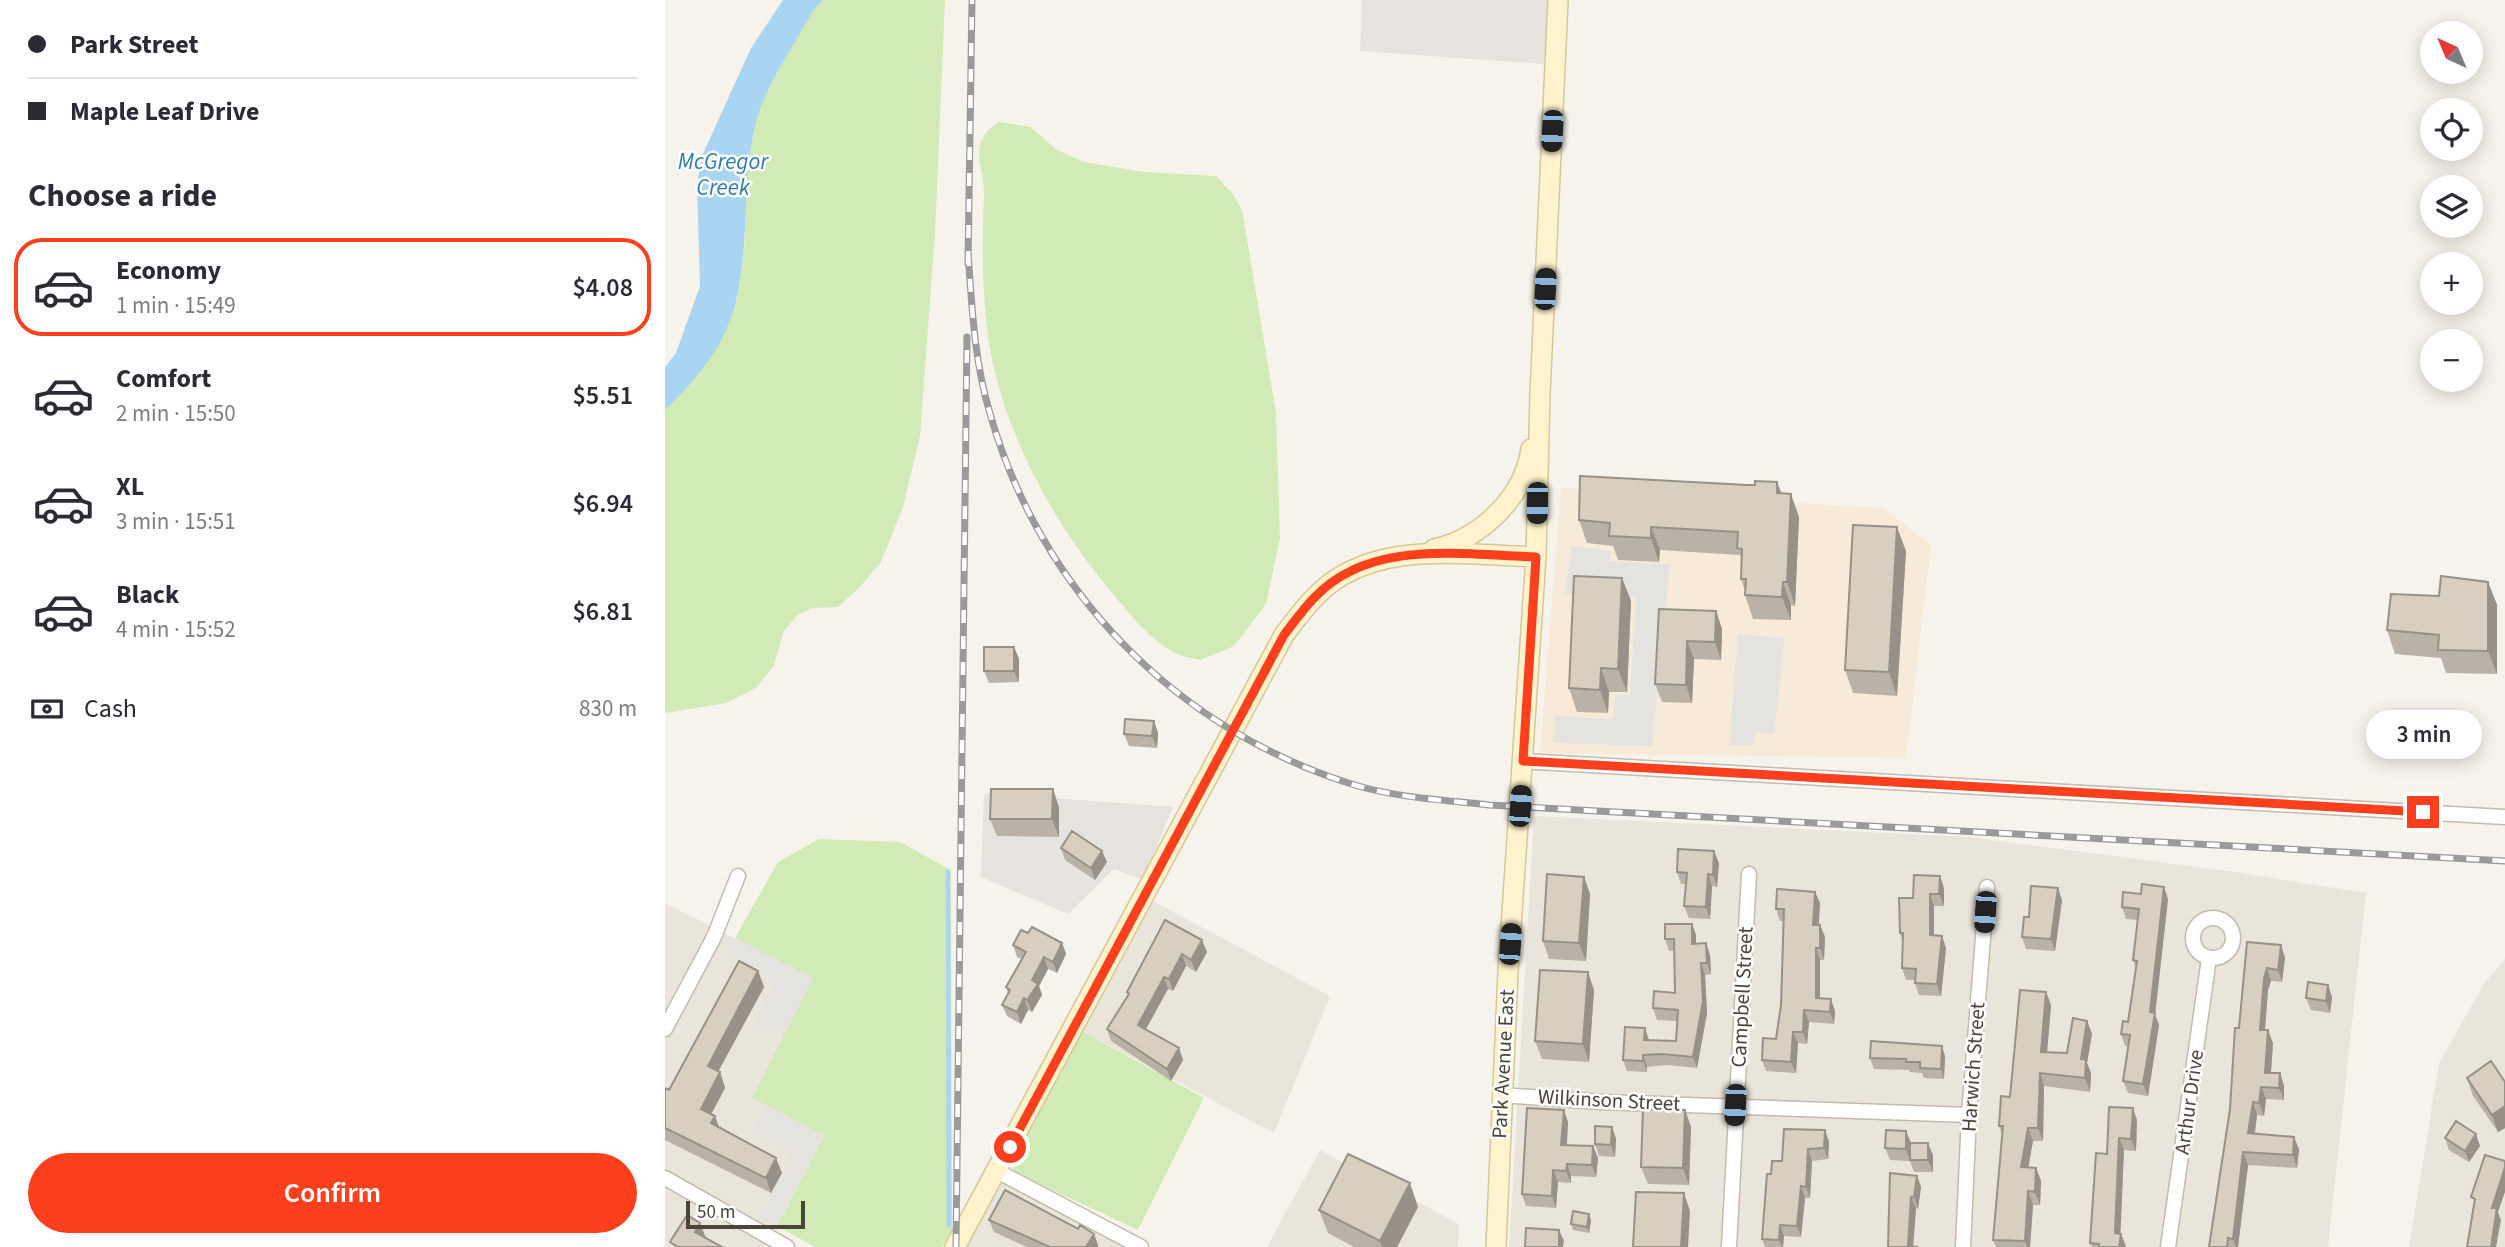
<!DOCTYPE html>
<html lang="en">
<head>
<meta charset="utf-8">
<style>
  body { margin:0; font-family:"Source Sans 3",sans-serif; background:#f7f7f7; color:#2b2b33; height:100vh; display:flex; flex-direction:column; font-size:26px; white-space:nowrap }
  * { box-sizing:border-box; margin:0 }
  p { font-size:23px; color:#7c7c81 }
  .icon { flex:none; width:38px; height:38px; fill:none; stroke:currentColor; stroke-width:2; stroke-linecap:round; stroke-linejoin:round }
  .map { position:relative; flex:1; overflow:hidden }
  .panel { display:flex; flex-direction:column; background:#fff; width:665px }
  .panel>* { flex:none }
  .guide { display:grid; align-content:center; height:154px; padding:0 28px; background:#fff }
  .needle { width:46px; rotate:316deg }
  .tools { position:absolute; left:1755px; top:21px; display:grid; gap:14px }
  .tools a { display:grid; place-items:center; width:63px; height:63px; border-radius:50%; background:#fff; box-shadow:0 4px 18px #0003; font-size:35px }
  .scale { position:absolute; left:21px; bottom:18px; width:119px; box-sizing:border-box; padding-left:7px; border:4px solid #4b4439; border-top:0; font-size:19px; line-height:24px; white-space:nowrap; color:#4b4439; -webkit-text-stroke:5px #fff; paint-order:stroke }
  .end { position:absolute; width:32px; height:32px; margin:-16px; border:9px solid #fc3f1d; background:#fff; box-shadow:0 0 0 4px #fff }
  .from { border-radius:50% }
  .bubble { position:absolute; height:49px; border-radius:24px; background:#fff; box-shadow:0 4px 18px #0003; font-size:23px; font-weight:600; line-height:49px; text-align:center }
  .car { position:absolute; width:21px; height:42px; margin:-21px -10px; border-radius:9px; box-shadow:0 0 5px 2px #0007; background:linear-gradient(#222 24%,#8ab4d8 0 40%,#222 0 76%,#8ab4d8 0 86%,#222 0) }
  .guide b { display:flex; align-items:center; gap:24px; height:66px; font-size:26px }
  .guide b+b { border-top:2px solid #e1e1e2 }
  .guide i { width:18px; height:18px; background:#2b2b33 }
  ul { padding:0; list-style:none }
  li { display:flex; align-items:center; gap:21px; height:98px; margin:0 14px 10px; padding:0 14px; border:4px solid transparent; border-radius:28px }
  li div { flex:1 }
  li b { display:block; font-size:26px }
  li em { font-style:normal; font-weight:600 }
  li.active { border-color:#fc3f1d }
  li>.icon { width:63px; height:63px; stroke-width:1.5 }
  h2 { padding:0 28px; font-size:32px; line-height:84px }
  .pay { display:flex; align-items:center; gap:18px; height:77px; padding:0 28px; font-size:26px }
  .pay p { margin-inline-start:auto }
  .button { display:flex; gap:14px; margin-top:auto; padding:14px 28px }
  .button a { flex:1; height:80px; border-radius:42px; background:#fc3f1d; color:#fff; font-size:28px; font-weight:600; line-height:80px; text-align:center }
  main { display:flex; flex:1; min-height:0 }
  .map>svg:first-child { display:block }
</style>
</head>
<body>
<main>
<section class="panel">
<div class="guide">
<b><i class="from"></i>Park Street</b>
<b><i></i>Maple Leaf Drive</b>
</div>
<h2>Choose a ride</h2>
<ul>
<li class="active"><svg class="icon" aria-label="car" viewBox="0 0 24 24"><path d="M5 17H2v-5l4-1 3-4h7l3 4 3 1v5h-3M9 17h6M6 11h13"/><circle cx="7" cy="17" r="2"/><circle cx="17" cy="17" r="2"/></svg><div><b>Economy</b><p>1 min · 15:49</p></div><em>$4.08</em></li>
<li><svg class="icon" aria-label="car" viewBox="0 0 24 24"><path d="M5 17H2v-5l4-1 3-4h7l3 4 3 1v5h-3M9 17h6M6 11h13"/><circle cx="7" cy="17" r="2"/><circle cx="17" cy="17" r="2"/></svg><div><b>Comfort</b><p>2 min · 15:50</p></div><em>$5.51</em></li>
<li><svg class="icon" aria-label="car" viewBox="0 0 24 24"><path d="M5 17H2v-5l4-1 3-4h7l3 4 3 1v5h-3M9 17h6M6 11h13"/><circle cx="7" cy="17" r="2"/><circle cx="17" cy="17" r="2"/></svg><div><b>XL</b><p>3 min · 15:51</p></div><em>$6.94</em></li>
<li><svg class="icon" aria-label="car" viewBox="0 0 24 24"><path d="M5 17H2v-5l4-1 3-4h7l3 4 3 1v5h-3M9 17h6M6 11h13"/><circle cx="7" cy="17" r="2"/><circle cx="17" cy="17" r="2"/></svg><div><b>Black</b><p>4 min · 15:52</p></div><em>$6.81</em></li>
</ul>
<div class="pay"><svg class="icon" aria-label="cash" viewBox="0 0 24 24"><path d="M3 7h18v10H3z"/><circle cx="12" cy="12" r="2"/></svg>Cash<p>830 m</p></div>
<div class="button"><a>Confirm</a></div>
</section>
<div class="map">
<svg width="1840" height="1247" viewBox="0 0 1840 1247">
  <rect width="100%" height="100%" fill="#f6f3ec"/>
  <path fill="#eae5da" d="M869,816l436,21 258,34 138,22 -38,354h-819z
    M488,901l177,95 -56,137 -196,-104z
    M0,903l148,75 -61,120 72,38 -59,111h-100z
    M1840,959v288h-96l30,-184 46,-81z
    M655,1150l139,74 -1,23h-191z
    M341,1182l120,65h-163l35,-62z"/>
  <path fill="#f7ead8" d="M896,488l322,20 48,37 -25,213 -366,-5z"/>
  <path fill="#e6e2dd" d="M697,0h186l-4,64 -184,-13z
    M319,793l189,14 -30,73 -29,-11 -46,45 -87,-37z"/>
  <path fill="#d2eab5" d="M158,0h122l-10,234 -15,202 -17,71 -22,55 -22,26 -21,19 -26,1 -15,7 -14,18 -9,32 -17,22 -31,16 -61,10v-303c33,-34 63,-74 74,-121 10,-50 4,-103 13,-154 9,-44 39,-85 61,-124z
    M334,122l31,5 27,23 27,12 59,10 73,4 16,17 10,17 34,203 4,125 -14,66 -32,42 -33,14c-9,-2 -22,-4 -30,-9 -27,-17 -47,-44 -67,-68 -59,-72 -110,-171 -118,-264 -4,-41 -4,-82 -2,-122 1,-33 -19,-53 15,-75z
    M154,839l81,3 51,28 1,362 -10,15h-127l-38,-21 47,-90 -72,-38 60,-119 -77,-41 43,-76z
    M413,1029l126,69 -66,132 -124,-58 -4,-10z"/>
  <path fill="#e5e3e0" d="M906,546l40,5 -1,10 60,3 -18,182 -99,-3 2,-27 58,3 2,-24h15l6,-98 -71,-3z
    M1073,634l47,4 -11,96 -18,-2 -3,13h-24z
    M70,938l78,40 -28,56 -16,-8 -16,1 20,-38 -6,-15 -39,-21z
    M100,1104l59,32 -47,90 -17,-9 31,-55 -2,-12 -37,-19z"/>
  <path fill="#a9d4f2" d="M118,0h40l-10,11c-21,38 -52,80 -60,124 -12,62 -1,138 -27,195 -13,30 -38,58 -61,80v-43l11,-14 24,-67 -3,-100 5,-30 49,-108z"/>
  <g fill="none" stroke-linecap="round" stroke-linejoin="round">
    <path stroke="#a9d4f2" stroke-width="4.5" d="M283,872l1,353"/>
    <g stroke="#c2bbae" stroke-width="17">
      <path id="street" d="M857,761l983,56
        M1528 938a20 20 0 1 1 40 0a20 20 0 1 1-40 0Z
        M0,1029l49,-92 24,-61
        M836,1095l100,7 368,13
        M332,1171l144,76
        M0,1178l122,69
        M1064,1247l20,-373
        M1298,1247l6,-132 18,-228
        M1503,1247l41,-289"/>
    </g>
    <g stroke="#d6c79b" stroke-width="22">
      <path id="secondary" d="M769,549c47,-10 90,-52 97,-100
        M290,1247l329,-612c10,-13 20,-27 31,-38 56,-59 148,-42 221,-40
        M831,1247l12,-275 28,-415 4,-163 18,-394"/>
    </g>
    <use href="#street" stroke="#fff" stroke-width="14"/>
    <use href="#secondary" stroke="#fff3cd" stroke-width="19"/>
    <g stroke="#9a9a9a" stroke-width="7">
      <path id="rail" d="M303,253c4,53 6,106 21,157 50,181 189,322 369,376 42,12 87,14 131,19l1016,56
        M303,264l4,-264
        M291,1247l11,-910"/>
    </g>
    <use href="#rail" stroke="#fff" stroke-width="4.5" stroke-dasharray="13" stroke-linecap="butt"/>
  </g>
  <path fill="#bab2a6" d="M1112,482l4,11 18,24 -4,89 -4,-1v15l-38,-1 -8,-24v-4l-4,-12 1,-19 -2,-5 -80,-5 -1,12 -41,-2 -5,-14 -26,-3 -8,-23 176,-35z
    M1241,551l-9,145 -44,-3 -8,-23z
    M957,578l9,23 -4,91h-18l-1,21 -31,-1 -8,-24z
    M1823,582l9,23v69l-51,-1 -5,-15 -46,-4 -8,-24 52,-34z
    M994,609l57,2 6,18 -1,31 -27,-1 -2,44 -30,-1 -7,-18z
    M349,647l5,12v23l-30,1 -5,-12z
    M489,721l4,12 -1,15 -28,-2 -5,-12z
    M394,807v30l-62,-1 -7,-17z
    M396,848l46,14 -12,18 -30,-20z
    M1054,863l-2,24 -5,-1 -2,33 -21,-1 -5,-12 2,-22h-5l-4,-12z
    M919,877l6,17 -4,67 -37,-2 -6,-18z
    M1279,888v18h-10v29l8,1 4,12 -5,48 -22,-1 -4,-12v-3h-9l-4,-12 1,-26 -3,-9 13,-35z
    M1150,892l5,11 -2,22h2l5,12 -1,23h-4v39l15,12 -1,13 -25,-2 -2,22 -9,-1 -2,30 -30,-2 -4,-11 14,-21 5,-34 2,-84h-3l-4,-12z
    M1503,899l-13,116 4,10 -11,71 -20,-3 -5,-12 5,-35h-3l-4,-12 7,-12 8,-53 -3,-9 4,-40 -11,-1 -4,-12z
    M1397,900l-7,51 -29,-2 -4,-12 7,-20z
    M500,920l42,32 -11,20 -10,-6 -13,25 -5,-2 -22,40 33,19 4,12 -12,21 -60,-40 -4,-12 21,-33 -1,-4z
    M1027,924l4,11v9l14,11 1,19 -6,1 2,38 -10,55 -30,-3 -20,2v5l-20,-1 -4,-11 26,-20 27,1 1,-20 -20,-1 -4,-12 22,-15 -1,-42h-5l-4,-12z
    M363,933l34,10 4,11 -9,19 -9,-4 -9,17 3,9 -10,17 -4,-2 -7,14 -14,-8 -5,-11 6,-11 -2,-7 16,-28 -5,-2 -4,-12z
    M1582,942l34,3 4,13 -3,24 -11,-1 -3,9 -3,40 8,13 -2,30h9l4,13v14l-18,-1 -2,17 -7,-1 -2,19 44,15 -2,19 -49,-3 -10,82h-29l21,-138z
    M93,971l6,16 -46,85h2l5,16 -14,26 4,2 4,11 63,46 -11,20 -106,-53v-52l4,2z
    M1663,985l4,12 -2,16 -19,-3 -5,-12z
    M929,990l-5,72 -47,-3 -7,-18z
    M1381,992l5,13 -4,47 20,1 20,-32 5,13 -5,29 4,10 -1,19 -46,-6 -1,55h-10l-5,26 8,1 5,13 -1,24h-7l-3,42h-34l-3,-7 9,-105 -3,-9z
    M1280,1056l-1,23 -20,-1 -2,-5 -12,-1 -1,-2 -35,-1 -4,-11z
    M1802,1078l38,4v46l-7,4 -25,-36z
    M1444,1107l28,13 -1,31 -12,-1 -4,84 6,12 -1,1h-33l-2,-4 17,-89z
    M1020,1110l6,17 -2,58 -41,-1 -7,-17z
    M903,1122l-1,23 26,1 5,12 -2,19 -25,-1v7l-13,-1 -2,26 -30,-2 -4,-12z
    M947,1127l4,12 -1,18 -16,-1 -4,-12z
    M1160,1130l4,12 -1,17 -16,2 -2,37h-5l-4,39 -17,-1 -1,11h-18l-3,-8 9,-65 11,-13z
    M1780,1138l35,8 -11,16 -20,-12z
    M1246,1143l22,12v17h-19l-4,-11 -20,-1 -5,-12z
    M1252,1176l4,11 -3,22 -2,-1 -3,38 -25,1z
    M753,1207l-21,40h-43l-26,-14 -9,-23z
    M924,1214l2,6 -2,13 -16,-3 -2,-6z
    M324,1220l105,14 4,11v2h-71l-33,-15z"/>
  <path fill="#979187" d="M1112,482l9,23 -9,-12z
    M1126,494l8,23 -4,89 -8,-24z
    M986,527l9,23 -1,12 -8,-24z
    M1232,527l9,24 -9,145 -8,-24z
    M957,578l9,23 -4,91 -9,-23z
    M1118,582l8,23v15l-9,-23z
    M1823,582l9,23v69l-9,-23z
    M1051,611l6,18 -1,31 -6,-18z
    M1022,641l7,18 -2,44 -6,-18z
    M349,647l5,12v23l-5,-11z
    M936,668l8,24 -1,21 -8,-23z
    M489,721l4,12 -1,15 -5,-12z
    M388,789l6,18v30l-7,-18z
    M437,851l5,11 -12,18 -4,-12z
    M1049,851l5,12 -2,24 -4,-12z
    M1043,874l4,12 -2,33 -4,-12z
    M1275,876l4,12v18l-5,-12z
    M919,877l6,17 -4,67 -7,-18z
    M1499,887l4,12 -13,116 4,10 -11,71 -5,-12 7,-72z
    M1393,888l4,12 -7,51 -4,-12z
    M1150,892l5,11 -2,34 -5,-12z
    M1265,894l4,12v41l-4,-12z
    M1027,924l4,11v20l-4,-11z
    M1155,925l5,12 -1,23 -4,-12z
    M1277,936l4,12 -5,48 -4,-12z
    M537,940l5,12 -11,20 -5,-12z
    M397,943l4,11 -9,19 -4,-11z
    M1041,943l4,12 1,19 -4,-11z
    M1616,945l4,13 -3,24 -4,-12z
    M1151,948l4,12v50l-4,-12z
    M517,954l4,12 -13,25 -4,-12z
    M379,957l4,12 -9,17 3,9 -10,17 -5,-12 5,-20z
    M1036,963l4,12 2,38 -10,55 -4,-11z
    M1602,968l4,13 -3,9 -4,52 -4,-12 4,-52z
    M93,971l6,16 -51,94 -5,-15z
    M923,972l6,18 -5,72 -6,-18z
    M499,977l4,12 -26,47 -4,-11z
    M1663,985l4,12 -2,16 -4,-12z
    M1381,992l5,13 -5,60 -5,-13z
    M359,998l4,12 -7,14 -4,-12z
    M1166,999l4,12 -1,13 -4,-12z
    M1139,1010l5,12 -2,22 -4,-12z
    M1422,1021l5,13 -5,29 4,10 -1,19 -5,-14 -4,-19z
    M980,1028l4,12h-5z
    M1603,1030l5,13 -3,42 -5,-12z
    M1128,1032l5,11 -2,30 -5,-11z
    M1277,1046l3,10 -1,23 -3,-10z
    M514,1048l4,12 -12,21 -4,-12z
    M978,1055l4,12v5l-4,-11z
    M55,1072l5,16 -19,36 -5,-15z
    M1375,1073l4,13 -1,55 -5,-13z
    M1615,1073l4,13v14l-5,-12z
    M1596,1087l5,12 -2,17 -5,-13z
    M1588,1102l4,13 -4,31 -5,-13z
    M1840,1106v22l-7,4 -6,-17z
    M1468,1108l4,12 -1,31 -5,-12z
    M899,1110l4,12 -2,34 -5,-11z
    M1020,1110l6,17 -2,58 -6,-17z
    M50,1116l5,15 -9,-8z
    M947,1127l4,12 -1,18 -4,-12z
    M1363,1128l5,13 -7,39 -5,-13z
    M1160,1130l4,12 -1,17 -4,-11z
    M1241,1131l5,12 -1,18 -4,-12z
    M1811,1134l4,12 -11,16 -4,-11z
    M1629,1137l5,12 -2,19 -4,-13z
    M1454,1138l5,12 -4,95 -5,-12z
    M1263,1143l5,12v17l-5,-12z
    M928,1146l5,12 -2,19 -4,-12z
    M1143,1149l4,12 -2,37 -4,-11z
    M1578,1152l5,13 -10,82h-2l-3,-8z
    M111,1158l6,15 -11,20 -5,-15z
    M902,1164l4,12v7l-5,-12z
    M1840,1167v25l-7,20 3,8 -5,27h-5l1,-39z
    M1371,1168l5,13 -1,24 -5,-13z
    M888,1170l5,12 -2,26 -4,-12z
    M1252,1176l4,11 -3,22 -4,-12z
    M745,1183l8,24 -21,40h-15l-2,-6z
    M1136,1186l4,12 -4,39 -4,-11z
    M1363,1191l5,14 -3,42h-3l-2,-6z
    M1019,1193l6,18 -2,36h-7z
    M1246,1197l5,11 -3,39h-5z
    M924,1214l2,6 -2,13 -2,-6z
    M35,1223l6,15 -11,-6z
    M1115,1225l4,11 -1,11h-1l-3,-7z
    M894,1230l5,11 -1,6h-4z
    M429,1234l4,11v2h-12z
    M1456,1234l5,12 -1,1h-6z"/>
  <path fill="#d8cfc1" stroke="#979187" stroke-width="2" d="M915,476l167,9h8v-4l22,1v11l14,1 -4,88h-4l-1,15 -37,-2 1,-16h-5l1,-30 -5,-1 1,-16 -87,-5v11l-42,-2 1,-13 -31,-3z
    M1188,525l44,2 -8,145 -44,-2z
    M909,576l48,2 -4,91 -17,-1 -1,22 -31,-2z
    M1776,576l47,6v69l-50,-1 1,-15 -52,-5 4,-36 48,2z
    M994,609l57,2 -1,31 -28,-1 -1,44 -31,-1z
    M319,647h30v24h-30z
    M460,719l29,2 -2,15 -28,-2z
    M326,789h62l-1,30h-62z
    M407,831l30,20 -11,17 -30,-20z
    M1013,849l36,2 -1,24 -5,-1 -2,33 -22,-1 3,-33 -10,-1z
    M882,874l37,3 -5,66 -36,-2z
    M1249,875l26,1 -1,18h-9v41l12,1 -5,48 -22,-1 1,-14 -14,-1 1,-35h-3l-1,-35h14z
    M1477,884l22,3 -14,125 5,1 -12,71 -20,-3 7,-46 -9,-1 2,-13 5,1 9,-61 -4,-1 6,-51 -17,-2 1,-15 18,2z
    M1366,886l27,2 -7,51 -29,-2 2,-20h5z
    M1112,889l38,3 -2,33h7v23h-4v50l15,1 -1,13 -26,-2 -1,22h-10l-2,30 -29,-2 1,-22 13,1 5,-34 3,-96h-8z
    M500,920l37,20 -11,20 -9,-6 -13,25 -5,-2 -26,48 41,23 -12,21 -60,-40 22,-35 -2,-2z
    M1000,924h27v20l14,-1 1,20h-6l2,38 -10,56 -31,-3 -19,1v6l-20,-1 2,-33 20,1 -1,12 32,1 2,-31 -25,-2 1,-17 21,2 -1,-54h-9z
    M367,927l30,16 -9,19 -9,-5 -12,23 6,4 -11,16 -3,-2 -7,14 -15,-7 8,-15 -4,-3 20,-35 -13,-7 8,-15 7,3z
    M1582,942l34,3 -3,25 -11,-2 -3,10 -4,52h8l-3,43h15l-1,15 -18,-1 -2,16 -6,-1 -5,31 46,4 -1,18 -50,-3 -10,87 -5,-1 -1,9h-18l21,-138 5,-81h4z
    M74,961l19,10 -50,95 12,6 -19,37 14,7 -4,7 65,35 -10,20 -101,-50v-40l4,2z
    M875,970l48,2 -5,72 -48,-3z
    M1643,982l20,3 -2,16 -20,-3z
    M1355,990l26,2 -5,60 26,1 6,-35 14,3 -6,38 5,1 -1,18 -45,-5 -2,55h-10l-7,39 15,1 -1,24 -7,-1 -3,50 -32,-1 10,-114h-4l2,-30 9,1z
    M1206,1041l71,5 -1,23 -21,-1v-6h-14v-3l-36,-1z
    M1826,1061l14,21v24l-13,9 -25,-37z
    M1444,1107l24,1 -2,31 -12,-1 -4,95 6,1 -2,13h-20v-3l-9,-1 6,-90 11,1z
    M862,1108l37,2 -3,35 32,1 -1,19 -25,-1 -1,7 -13,-1 -1,26 -30,-2z
    M978,1109l42,1 -2,58 -42,-1z
    M1791,1121l20,13 -11,17 -20,-13z
    M930,1126l17,1 -1,18 -16,-1z
    M1119,1129l41,1 -1,18 -16,1 -2,38 -5,-1 -4,40 -17,-1 -1,15 -17,-1 5,-65h4l1,-13h10z
    M1221,1130l20,1v18l-21,-1z
    M1245,1143h18v17h-18z
    M683,1154l62,29 -30,58 -61,-31z
    M1820,1155l20,6v6l-13,41h5l-6,39h-24l8,-48 -4,-2z
    M1225,1173l27,3 -3,21h-3l-3,49 10,1h-30z
    M340,1190l73,39 2,-4 14,9 -8,13h-36l-61,-27z
    M971,1192l48,1 -3,54h-48z
    M908,1211l16,3 -2,13 -16,-3z
    M22,1215l13,8 -5,9 27,15h-44l-8,-5z
    M861,1228l33,2v17h-34z"/>
  <g fill="none" stroke-linecap="round" stroke-linejoin="round">
    <path stroke="#fc3f1d" stroke-width="9" d="M345,1147l274,-512c10,-13 20,-27 31,-38 56,-59 149,-42 221,-40l-13,204 900,51"/>
  </g>
  <g text-anchor="middle" dominant-baseline="central" stroke-width="5" stroke-linejoin="round" paint-order="stroke">
    <g font-size="21" fill="#4b4439" stroke="#fff">
      <text transform="translate(1077 997) rotate(-87)">Campbell Street</text>
      <text transform="translate(838 1064) rotate(-87)">Park Avenue East</text>
      <text transform="translate(1308 1067) rotate(-86)">Harwich Street</text>
      <text transform="translate(944 1100) rotate(3)">Wilkinson Street</text>
      <text transform="translate(1524 1102) rotate(-82)">Arthur Drive</text>
    </g>
    <g font-size="23" font-style="italic" fill="#2e7ab2" stroke="#fff">
      <text x="58" y="161">McGregor<tspan x="58" dy="26">Creek</tspan></text>
    </g>
  </g>
</svg>
<div class="tools">
<a><svg class="needle" viewBox="-14 -14 28 28"><path d="M0-13l5 13h-10z" fill="#e53935"/><path d="M0 13l5-13h-10z" fill="#7c7c81"/></svg></a>
<a><svg class="icon" aria-label="locate" viewBox="0 0 24 24"><circle cx="12" cy="12" r="6"/><path d="M12 2v4M12 18v4M2 12h4M18 12h4"/></svg></a>
<a><svg class="icon" aria-label="layers" viewBox="0 0 24 24"><path d="M12 4l9 5-9 5-9-5zM3 14l9 5 9-5"/></svg></a>
<a>+</a>
<a>−</a>
</div>
<div class="scale">50 m</div>
<i class="end from" style="left:345px;top:1147px"></i>
<i class="end" style="left:1758px;top:812px"></i>
<div class="bubble" style="left:1701px;top:710px;width:116px">3 min</div>
<i class="car" style="left:887px;top:131px;rotate:183deg"></i>
<i class="car" style="left:880px;top:289px;rotate:3deg"></i>
<i class="car" style="left:872px;top:503px;rotate:181deg"></i>
<i class="car" style="left:855px;top:806px;rotate:4deg"></i>
<i class="car" style="left:1320px;top:912px;rotate:184deg"></i>
<i class="car" style="left:845px;top:944px;rotate:4deg"></i>
<i class="car" style="left:1070px;top:1105px;rotate:183deg"></i>
</div>
</main>
</body>
</html>
